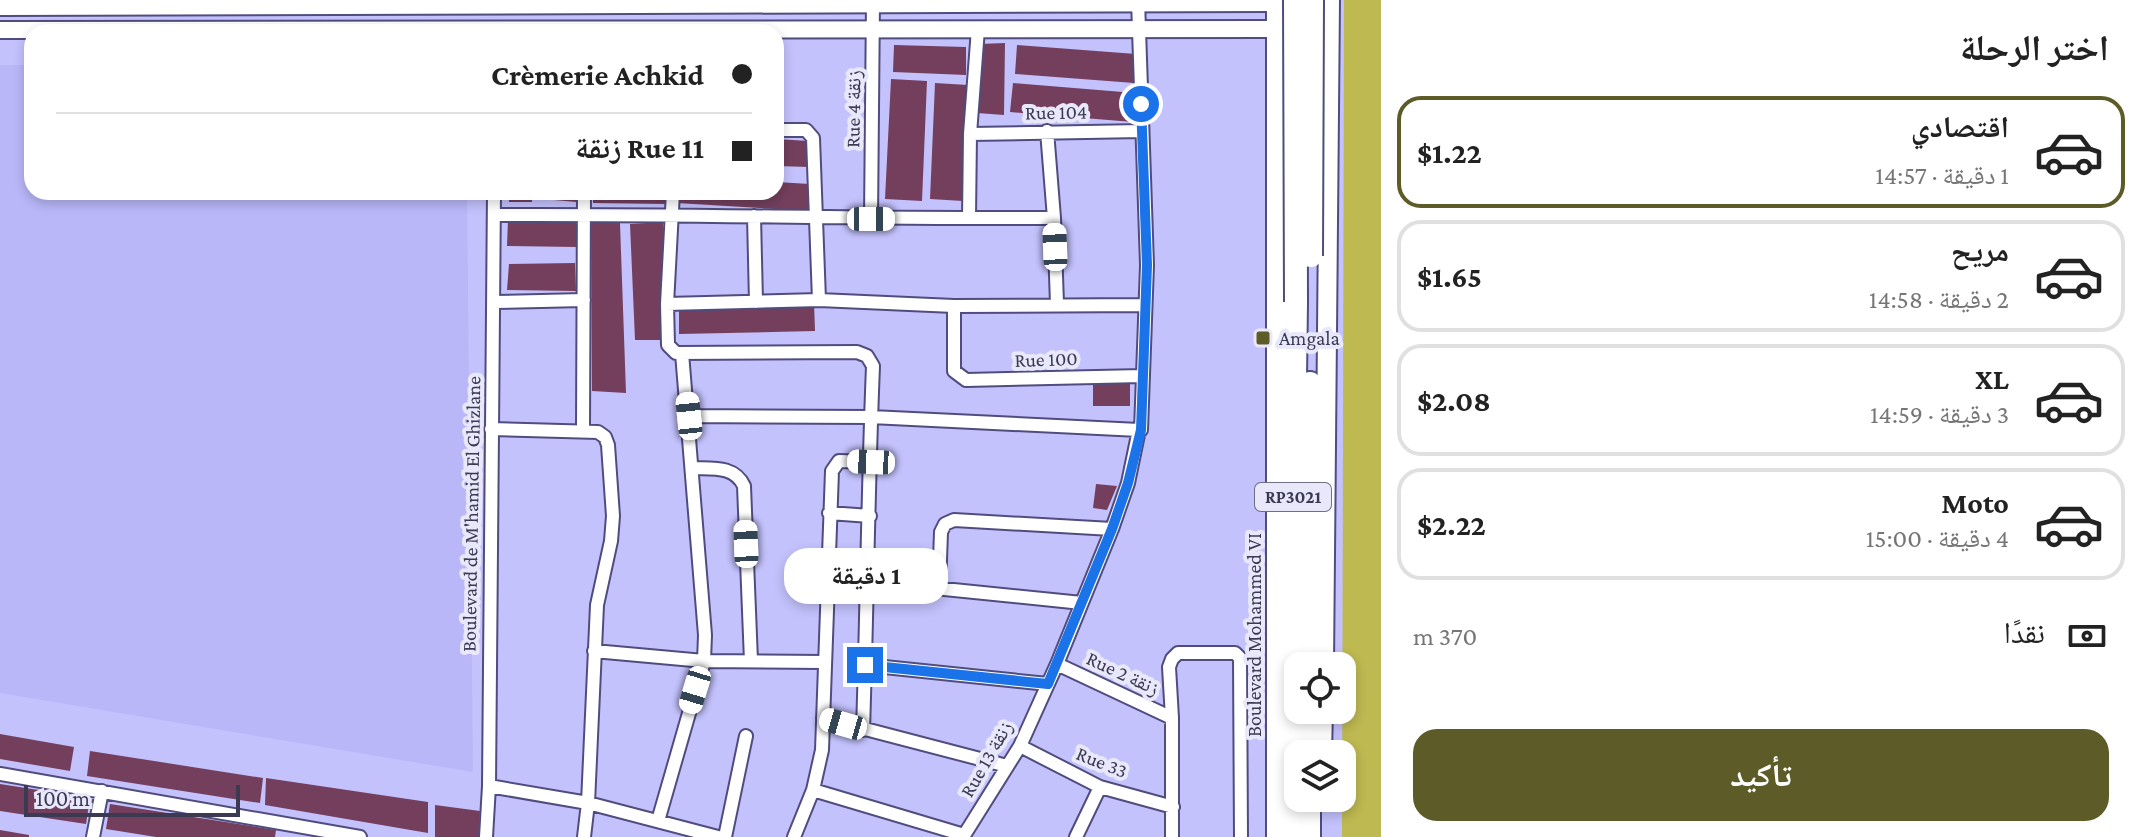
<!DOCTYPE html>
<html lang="ar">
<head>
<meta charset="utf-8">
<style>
  body { margin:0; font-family:"Crimson Pro","Noto Naskh Arabic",serif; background:#f6f6f6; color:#222; direction:rtl; height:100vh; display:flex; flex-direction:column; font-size:30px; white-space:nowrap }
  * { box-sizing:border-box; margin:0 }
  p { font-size:26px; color:#767676 }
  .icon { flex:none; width:44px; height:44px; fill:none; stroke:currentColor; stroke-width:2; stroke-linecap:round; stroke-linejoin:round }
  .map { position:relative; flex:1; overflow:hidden; direction:ltr }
  .details { display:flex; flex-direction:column; background:#fff; width:760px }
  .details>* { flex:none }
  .guide { position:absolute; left:24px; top:24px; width:760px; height:176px; border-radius:24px; box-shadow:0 4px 12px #0003; direction:rtl; display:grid; align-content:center; height:176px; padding:0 32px; background:#fff }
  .controls { position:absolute; left:1284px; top:652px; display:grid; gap:16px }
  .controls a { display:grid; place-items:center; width:72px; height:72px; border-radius:16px; background:#fff; box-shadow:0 4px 12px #0003; font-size:40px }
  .scale { position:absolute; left:24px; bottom:20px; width:216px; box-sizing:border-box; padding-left:8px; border:4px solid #3b3a52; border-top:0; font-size:22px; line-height:28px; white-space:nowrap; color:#3b3a52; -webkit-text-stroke:6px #e8e8fa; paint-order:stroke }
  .end { position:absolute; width:36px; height:36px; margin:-18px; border:10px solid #1a73e8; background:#fff; box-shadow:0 0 0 4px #fff }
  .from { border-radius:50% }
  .bubble { position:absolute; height:56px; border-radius:24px; background:#fff; box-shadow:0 4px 12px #0003; font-size:26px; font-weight:700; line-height:56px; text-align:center; direction:rtl }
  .car { position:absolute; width:24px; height:48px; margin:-24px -12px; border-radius:10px; box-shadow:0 0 6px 2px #0007; background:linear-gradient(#fff 24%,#345 0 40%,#fff 0 76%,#345 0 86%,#fff 0) }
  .guide b { display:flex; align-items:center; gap:28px; height:76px; font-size:30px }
  .guide b+b { border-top:2px solid #e0e0e0 }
  .guide i { width:20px; height:20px; background:#222 }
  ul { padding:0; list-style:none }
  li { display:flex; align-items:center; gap:24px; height:112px; margin:0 16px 12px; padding:0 16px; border:4px solid #e0e0e0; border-radius:24px }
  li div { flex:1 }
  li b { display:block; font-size:30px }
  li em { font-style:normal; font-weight:700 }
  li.current { border-color:#5d5b27 }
  li>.icon { width:72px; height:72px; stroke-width:1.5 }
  h2 { padding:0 32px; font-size:36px; line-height:96px }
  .pay { display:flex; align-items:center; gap:20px; height:88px; padding:0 32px; font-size:30px }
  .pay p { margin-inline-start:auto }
  .primary-button { display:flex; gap:16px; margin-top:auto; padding:16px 32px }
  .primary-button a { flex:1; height:92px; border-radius:24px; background:#5d5b27; color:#fff; font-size:32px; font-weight:700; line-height:92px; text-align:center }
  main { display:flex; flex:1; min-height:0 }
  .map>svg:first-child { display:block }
</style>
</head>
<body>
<main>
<section class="details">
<h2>اختر الرحلة</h2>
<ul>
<li class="current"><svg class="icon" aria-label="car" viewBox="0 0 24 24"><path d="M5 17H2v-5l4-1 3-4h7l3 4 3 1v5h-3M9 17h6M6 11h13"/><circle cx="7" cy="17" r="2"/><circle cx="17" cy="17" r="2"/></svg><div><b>اقتصادي</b><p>1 دقيقة · 14:57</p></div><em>$1.22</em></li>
<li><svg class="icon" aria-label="car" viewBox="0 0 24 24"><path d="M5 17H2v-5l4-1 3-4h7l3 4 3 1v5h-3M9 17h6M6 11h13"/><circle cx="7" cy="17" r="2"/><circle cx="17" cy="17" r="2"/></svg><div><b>مريح</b><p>2 دقيقة · 14:58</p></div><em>$1.65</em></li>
<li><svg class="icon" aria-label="car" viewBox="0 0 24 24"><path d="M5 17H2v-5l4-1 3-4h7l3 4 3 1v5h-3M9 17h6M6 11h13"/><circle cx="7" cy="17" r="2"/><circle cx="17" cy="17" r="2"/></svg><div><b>XL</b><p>3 دقيقة · 14:59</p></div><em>$2.08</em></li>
<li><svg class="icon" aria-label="car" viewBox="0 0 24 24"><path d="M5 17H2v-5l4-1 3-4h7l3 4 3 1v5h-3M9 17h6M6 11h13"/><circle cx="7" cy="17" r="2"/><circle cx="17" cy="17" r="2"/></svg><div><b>Moto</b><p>4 دقيقة · 15:00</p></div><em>$2.22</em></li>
</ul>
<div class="pay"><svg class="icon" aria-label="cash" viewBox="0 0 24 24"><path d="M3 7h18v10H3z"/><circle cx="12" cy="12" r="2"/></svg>نقدًا<p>370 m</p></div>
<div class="primary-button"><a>تأكيد</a></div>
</section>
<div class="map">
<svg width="1381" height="837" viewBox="0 0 1381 837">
  <rect width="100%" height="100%" fill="#c4c2fd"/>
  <path fill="#b9b7f8" d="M0,65h32v127h435l6,580 -473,-79z"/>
  <path fill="#bfb951" d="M1344,0h37v837h-39z"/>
  <path fill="#733f5d" d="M1005,43l-1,72 -27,-2 2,-69z
    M894,45l72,2v28l-73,-3z
    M1017,45l119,9 -2,29 -119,-9z
    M891,79l36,2 -5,120 -37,-2z
    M935,83l33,2 -5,116 -33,-2z
    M1013,83l122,10 -2,29 -123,-10z
    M776,139l33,2v26l-33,-1z
    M776,182l34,2 -2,27 -131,-8 1,-11h98z
    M509,192h23v10h-23z
    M543,192h34v10l-35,-3z
    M593,192h73v12l-73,-1z
    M508,219l68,1v27l-69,-1z
    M663,222v118h-28l-5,-116z
    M591,223h29l6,170 -34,-2z
    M575,263l1,28 -69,-1 2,-26z
    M814,302l1,29 -136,3v-28z
    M1093,381h37v25h-37z
    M1096,484l21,2 -10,24 -14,-2z
    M0,734l74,13 -4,24 -70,-12z
    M90,751l173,27 -3,25 -173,-27z
    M266,778l162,24v31l-163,-28z
    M0,784l90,14 -4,26 -86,-13z
    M110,804l166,26 -1,7h-119l-50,-8z
    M435,805l45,6 -1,26h-44z
    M0,830l29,5v2h-29z"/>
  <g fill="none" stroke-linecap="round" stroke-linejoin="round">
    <g stroke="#504c7e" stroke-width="16">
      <path id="street" d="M776,130h30l7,8 6,162
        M1047,131l7,87 3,86
        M970,134l172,-3
        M673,192l-6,112 1,41 8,8 181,-1 10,4 6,10c-5,121 -6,242 -10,364
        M494,215c187,-1 373,4 560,3
        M754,216l2,86
        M969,218l1,-84 8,-105
        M871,219l2,-219
        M494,302l90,-2
        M667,304l152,-4 135,6 190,-1
        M954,306v65l12,9 176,-4
        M689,416l182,1 268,13
        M491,429l107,3 7,5 3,8 5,71 -2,25 -14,64 -9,198 -4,34
        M583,431l1,-239
        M692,468c20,1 42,-3 52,18l7,175
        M829,513l41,3
        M865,581l217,22
        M939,588l2,-56 4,-8 9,-4 158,9
        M594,651l110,10 120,1
        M1057,664l115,54
        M865,665l183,19
        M823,718l184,48
        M1020,746l80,41 73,20
        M0,774l360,63
        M489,786l99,17 130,34
        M813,790l151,45
        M658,821l46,-160 1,-26 -23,-282
        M93,837l9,-46
        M486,837l3,-51 5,-594
        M725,837l21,-101
        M794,837l19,-47 9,-40 10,-279 7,-10 32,1
        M963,837l57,-91 37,-82 55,-135 16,-46 11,-53h2l6,-165 -9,-265
        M1076,837l24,-50
        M1172,837v-119l-3,-51 3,-8 6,-6h57l5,5 1,179"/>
    </g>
    <g stroke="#504c7e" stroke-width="20">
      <path id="secondary" d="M0,7l1286,-4
        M0,30l1286,-1"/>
    </g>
    <g stroke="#504c7e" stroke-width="22">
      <path id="primary" d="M1276,0v837
        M1324,666l6,-666
        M1322,754l1,-44"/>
    </g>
    <g stroke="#504c7e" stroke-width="26">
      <path id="highway" d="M1308,666l2,-283
        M1308,710l1,44
        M1289,837l7,-535
        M1309,837v-39"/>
    </g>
    <use href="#street" stroke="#fff" stroke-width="12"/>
    <use href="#secondary" stroke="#fff" stroke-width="16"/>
    <use href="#primary" stroke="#fff" stroke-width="18"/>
    <use href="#highway" stroke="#fff" stroke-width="22"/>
    <g stroke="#504c7e" stroke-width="26" stroke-linecap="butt">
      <path id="highway-bridge" d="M1295,0l1,302
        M1311,256l1,-256"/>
    </g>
    <use href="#highway-bridge" stroke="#fff" stroke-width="22"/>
  </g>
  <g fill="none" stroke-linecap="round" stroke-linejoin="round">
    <path stroke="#1a73e8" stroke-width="10" d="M865,665l183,19 64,-155 16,-46 13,-53 6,-165 -6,-161"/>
  </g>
  <rect fill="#5d5b27" stroke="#e8e8fa" stroke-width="3" x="1255" y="330" width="16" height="16" rx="4"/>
  <g text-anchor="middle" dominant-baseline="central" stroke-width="8" stroke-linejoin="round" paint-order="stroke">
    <rect fill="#e8e8fa" stroke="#6f6e84" stroke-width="2" x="1255" y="483" width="76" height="28" rx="6"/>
    <g font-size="18" font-weight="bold" fill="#3b3a52">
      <text x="1293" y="497">RP3021</text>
    </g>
    <g font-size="20" fill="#3b3a52" stroke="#e8e8fa">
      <text transform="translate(853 109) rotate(-89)">Rue 4 زنقة</text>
      <text transform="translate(1056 112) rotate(-1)">Rue 104</text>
      <text transform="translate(1046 359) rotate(-2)">Rue 100</text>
      <text transform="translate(471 514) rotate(-89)">Boulevard de M'hamid El Ghizlane</text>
      <text transform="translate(1254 635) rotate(-90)">Boulevard Mohammed VI</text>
      <text transform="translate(1123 673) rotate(25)">Rue 2 زنقة</text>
      <text transform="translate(986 759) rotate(-60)">Rue 13 زنقة</text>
      <text transform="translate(1102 762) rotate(22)">Rue 33</text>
    </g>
    <g font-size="20" fill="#3b3a52" stroke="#e8e8fa" text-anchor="start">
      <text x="1279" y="338">Amgala</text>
    </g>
  </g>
</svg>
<div class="controls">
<a><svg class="icon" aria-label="locate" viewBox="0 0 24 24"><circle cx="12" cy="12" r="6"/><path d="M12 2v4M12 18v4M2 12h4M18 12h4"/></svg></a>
<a><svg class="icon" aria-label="layers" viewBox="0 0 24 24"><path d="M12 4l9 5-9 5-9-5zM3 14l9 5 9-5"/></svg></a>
</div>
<div class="scale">100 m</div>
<i class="end from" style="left:1141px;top:104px"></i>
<i class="end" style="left:865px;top:665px"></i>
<div class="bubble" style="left:784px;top:548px;width:164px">1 دقيقة</div>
<i class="car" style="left:871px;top:219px;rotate:90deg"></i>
<i class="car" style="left:1055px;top:247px;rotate:358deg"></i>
<i class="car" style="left:689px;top:416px;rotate:354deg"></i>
<i class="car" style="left:871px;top:462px;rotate:272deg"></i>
<i class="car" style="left:746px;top:544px;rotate:358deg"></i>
<i class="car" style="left:695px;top:690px;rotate:197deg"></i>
<i class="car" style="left:843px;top:724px;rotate:286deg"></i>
<div class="guide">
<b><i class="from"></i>Crèmerie Achkid</b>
<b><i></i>Rue 11 زنقة</b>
</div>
</div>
</main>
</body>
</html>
